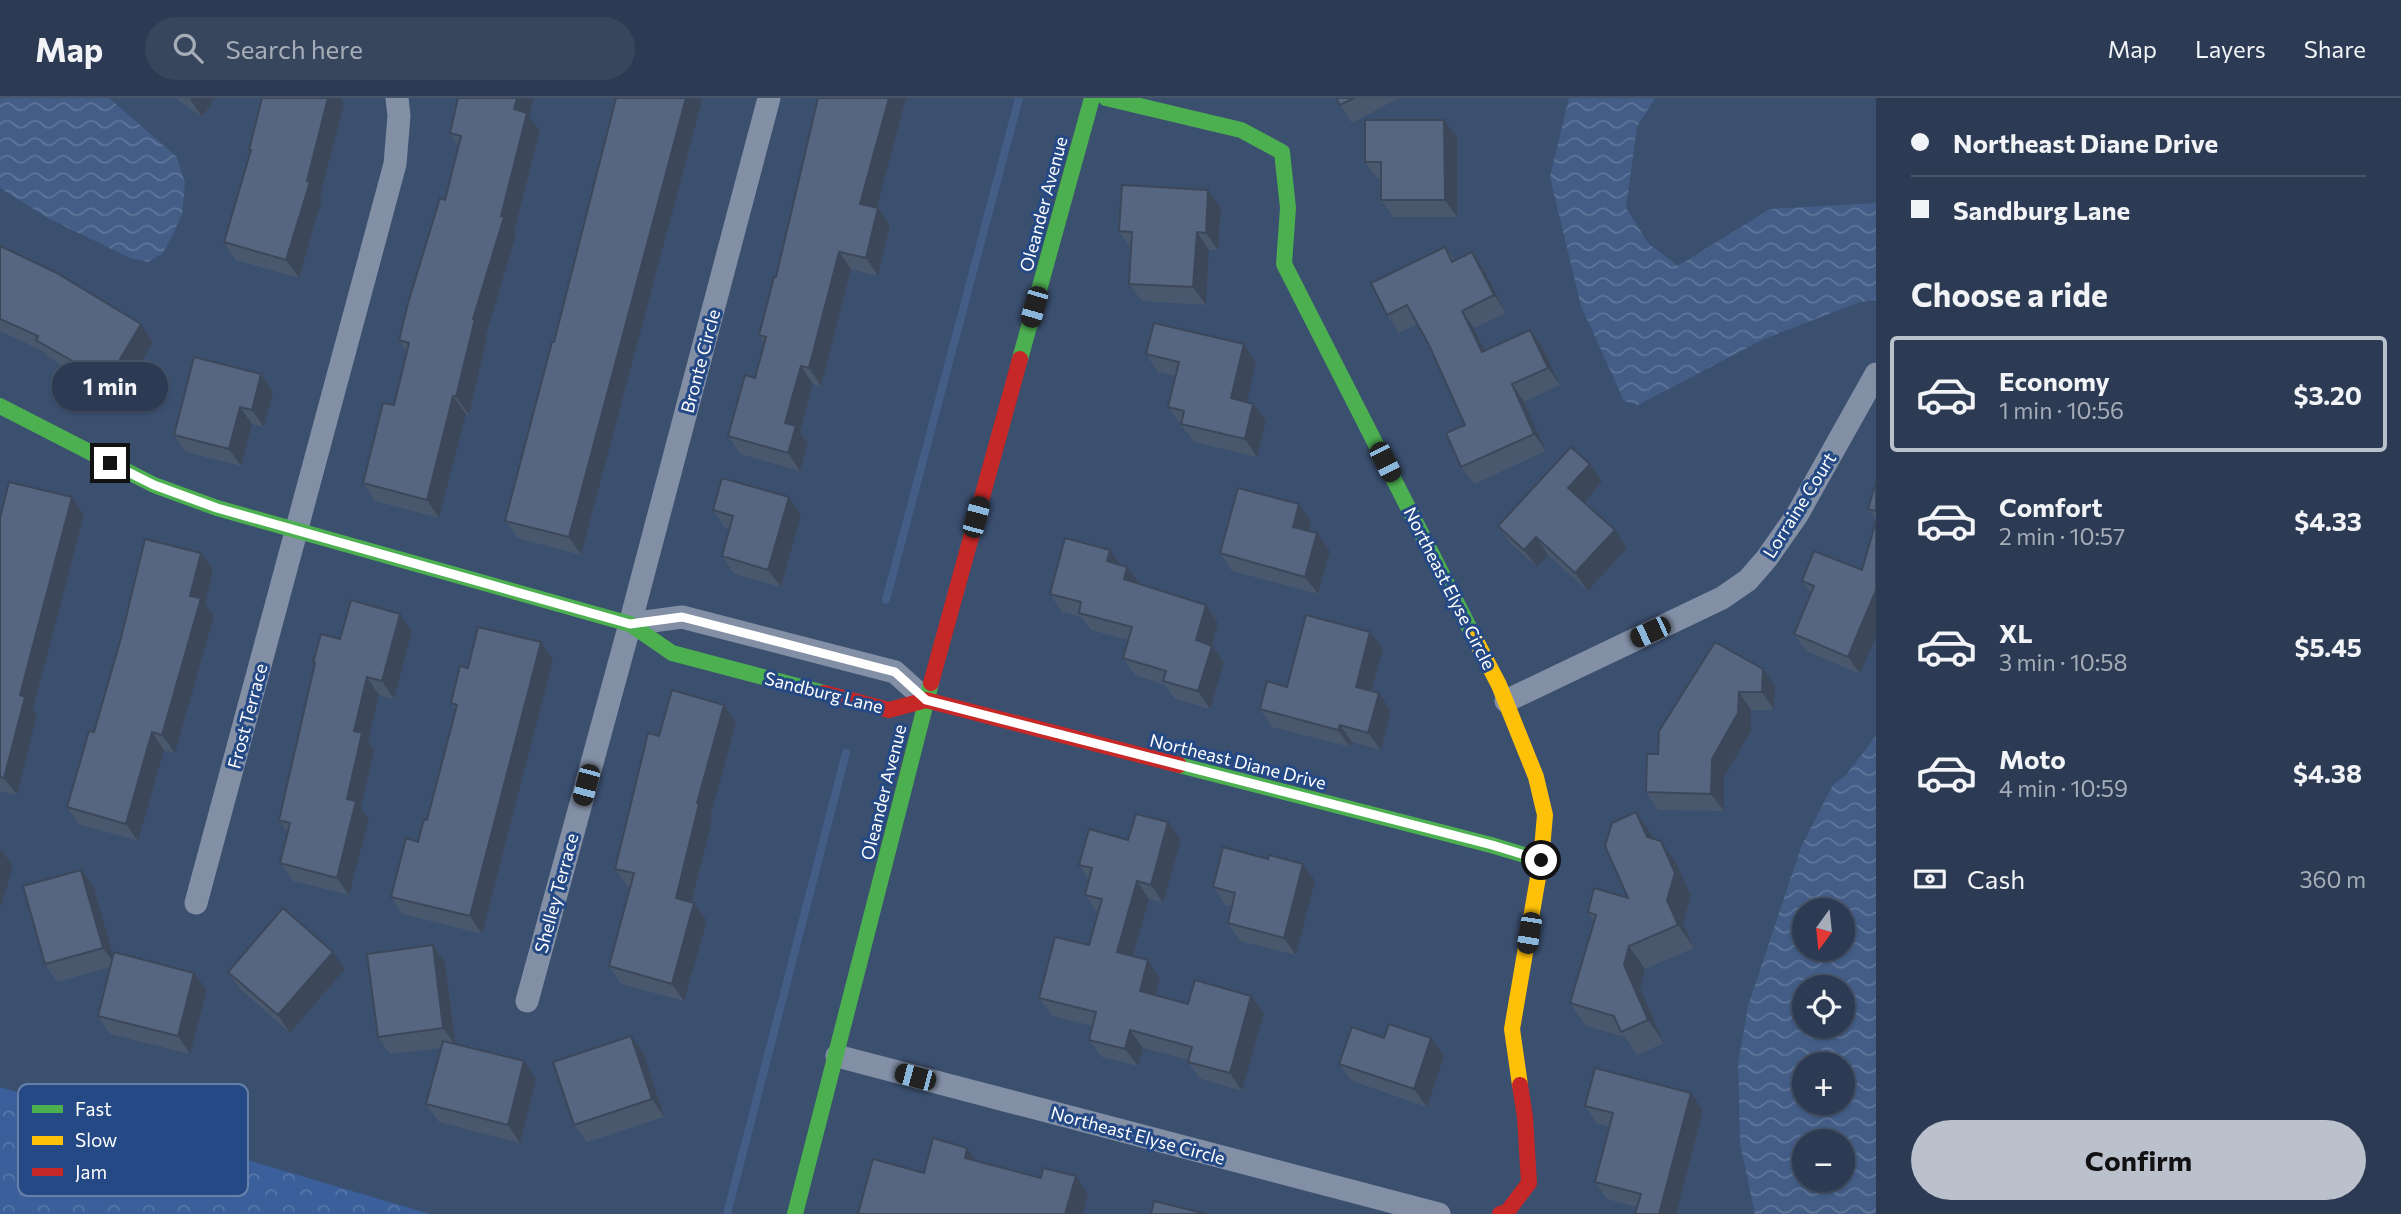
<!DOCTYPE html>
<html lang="en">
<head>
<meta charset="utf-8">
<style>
  body { margin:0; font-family:Commissioner,sans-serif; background:#38465d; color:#f1f3f6; height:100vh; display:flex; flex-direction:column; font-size:26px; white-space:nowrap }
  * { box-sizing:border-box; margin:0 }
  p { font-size:23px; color:#a6adb8 }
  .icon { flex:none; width:38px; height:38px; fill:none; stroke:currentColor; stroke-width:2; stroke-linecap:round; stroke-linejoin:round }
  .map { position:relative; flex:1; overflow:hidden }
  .details { display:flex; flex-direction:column; background:#2c3b53; width:525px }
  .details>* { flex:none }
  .guide { display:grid; align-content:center; height:154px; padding:0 35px; background:#2c3b53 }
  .needle { width:46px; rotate:195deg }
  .tools { position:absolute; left:1792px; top:800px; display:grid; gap:14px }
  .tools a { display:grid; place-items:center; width:63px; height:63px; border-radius:50%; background:#2c3b53; box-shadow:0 2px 5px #0004,0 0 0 2px #48556a; font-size:35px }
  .end { position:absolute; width:32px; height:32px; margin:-16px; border:9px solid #fff; background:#111; box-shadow:0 0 0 4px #111 }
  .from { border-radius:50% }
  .bubble { position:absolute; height:49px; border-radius:24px; background:#2c3b53; box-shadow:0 2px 5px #0004,0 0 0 2px #48556a; font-size:23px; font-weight:700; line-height:49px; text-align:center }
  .car { position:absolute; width:21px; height:42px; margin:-21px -10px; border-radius:9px; box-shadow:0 0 5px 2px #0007; background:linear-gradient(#222 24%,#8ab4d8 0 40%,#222 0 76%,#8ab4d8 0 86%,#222 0) }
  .guide b { display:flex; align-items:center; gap:24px; height:66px; font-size:26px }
  .guide b+b { border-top:2px solid #48556a }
  .guide i { width:18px; height:18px; background:#f1f3f6 }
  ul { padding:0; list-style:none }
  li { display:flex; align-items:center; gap:21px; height:116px; margin:0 14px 10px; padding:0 21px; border:4px solid transparent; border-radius:7px }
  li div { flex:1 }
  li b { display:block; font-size:26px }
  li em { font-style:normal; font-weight:700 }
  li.current { border-color:#bac1cd }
  li>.icon { width:63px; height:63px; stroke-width:1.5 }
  h2 { padding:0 35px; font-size:32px; line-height:84px }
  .pay { display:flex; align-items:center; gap:18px; height:77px; padding:0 35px; font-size:26px }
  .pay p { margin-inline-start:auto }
  .button { display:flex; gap:14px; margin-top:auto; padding:14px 35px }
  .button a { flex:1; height:80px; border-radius:42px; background:#bac1cd; color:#111; font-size:28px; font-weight:700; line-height:80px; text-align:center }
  header { display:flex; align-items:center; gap:42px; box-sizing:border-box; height:98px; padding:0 35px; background:#2c3b53; border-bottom:2px solid #48556a }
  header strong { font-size:33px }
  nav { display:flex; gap:38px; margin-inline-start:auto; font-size:24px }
  .search { width:490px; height:63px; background:#38465d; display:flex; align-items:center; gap:18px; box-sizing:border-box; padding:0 24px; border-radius:38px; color:#a6adb8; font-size:26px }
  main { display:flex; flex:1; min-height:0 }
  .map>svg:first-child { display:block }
</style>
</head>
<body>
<header>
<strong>Map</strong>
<div class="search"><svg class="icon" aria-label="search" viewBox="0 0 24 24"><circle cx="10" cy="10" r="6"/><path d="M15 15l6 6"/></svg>Search here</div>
<nav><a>Map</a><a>Layers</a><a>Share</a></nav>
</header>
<main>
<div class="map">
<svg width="1876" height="1116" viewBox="0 0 1876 1116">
  <defs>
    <pattern id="forest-crowns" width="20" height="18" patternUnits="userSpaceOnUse" patternTransform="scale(1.75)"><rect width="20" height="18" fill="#3a5f9a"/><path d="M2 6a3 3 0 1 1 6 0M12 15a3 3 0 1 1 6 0" fill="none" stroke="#5877a9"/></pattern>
    <pattern id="water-waves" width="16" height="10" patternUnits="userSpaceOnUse" patternTransform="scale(1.75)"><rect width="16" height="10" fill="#435d87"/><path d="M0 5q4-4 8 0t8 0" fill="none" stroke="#5f7599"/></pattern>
  </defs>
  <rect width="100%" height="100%" fill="#3b4f6f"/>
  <path fill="url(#forest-crowns)" d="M0,989l430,127h-430z"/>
  <path fill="url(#water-waves)" fill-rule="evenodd" d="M0,0h109l68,59 8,26 -3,32 -10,21 -10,18 -14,8 -18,-4 -82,-40 -48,-30z
    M1569,0h86l-18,29 -11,81 22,35 30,23 92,-57 106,-6v97l-16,2 -96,37 -126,66 -14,-4 -43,-95 -31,-129z
    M1876,638v478h-121l-15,-71 -2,-79 10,-58 53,-159 32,-62 13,-10zM1843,812v38h-39v-38zM1843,889v39h-39v-39zM1804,966h39v38h-39zM1804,1043h39v39h-39z"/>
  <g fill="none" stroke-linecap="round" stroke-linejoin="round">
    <path stroke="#435d87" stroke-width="8" d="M886,502l133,-502
      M727,1116l119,-461"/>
    <path stroke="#828fa5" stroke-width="23" d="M630,526l52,-7 213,55 31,28
      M1506,603l216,-103 26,-18 19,-22 30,-43 79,-141
      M196,805l199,-739 4,-48 -2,-18
      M527,903l103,-377 139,-526
      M837,958l602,158"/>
    <path stroke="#4caf50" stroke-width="16" d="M1106,0l135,32 41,22 6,56 -4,56 190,373
      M1020,261l72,-261
      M0,308l154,79 63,23 413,116 42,29 152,40
      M1179,667l312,80 50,15
      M795,1116l136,-531"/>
    <path stroke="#ffc107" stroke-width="16" d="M1474,539l25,48 37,92 9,38 -4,45 -29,169 8,56"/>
    <path stroke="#c62828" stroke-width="16" d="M931,585l89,-324
      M824,595l65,17 37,-10 253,65
      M1500,1116l7,-2 22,-29 -4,-66 -5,-32"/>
  </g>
  <path fill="#4a586e" d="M175,0h40l-13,19z
    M906,0l-30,110h2l12,18 -12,50 -27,-7 -30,117 -8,-2 -13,48 8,12 -8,27 -60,-17 -12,-18 27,-58 9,-35 -5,-8 17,-58z
    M1336,0h63l-47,25z
    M702,3l-121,454 -63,-17 -13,-17 49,-179z
    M344,6l-24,92 2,3 -23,79 -63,-18 -12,-18 27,-90 -2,-2z
    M529,18l11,15 -26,101 2,3 -30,100 1,2 -18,78 -3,-1 -27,104 -64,-17 -12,-18 31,-78 13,-53 -8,-12 46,-140 14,-54 -9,-13z
    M1457,39v80h-64l-12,-17v-21h-3l-13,-17z
    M1221,110l-3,42h-9l-3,55 -64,-4 -13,-17 2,-35 -12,-18z
    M0,148l153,96 -34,57 -71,-42 -5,-6 -43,-20z
    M1445,149l10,14 17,-9 12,18 22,43 -32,15 11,23 45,-21 13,18 17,37 -36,17 22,49 -72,33 -13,-17 4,-42 -36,-80 -12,-21 -18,9 -12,-18z
    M1244,246l12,18 -9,40 6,2 13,17 -9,36 -63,-15 -26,-35 7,-31 -17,-4 -12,-18z
    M261,276l12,18 -9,35 -12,-3 -11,42 -55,-14 -12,-17z
    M1590,366l12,18 -18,20 43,46 -39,43 -40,-36 -11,12 -26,-23 -13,-18z
    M1876,384v38l-8,-11z
    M72,399l12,18 -51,194 4,5 -20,81 -17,-4v-273z
    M713,412l88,5 -20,72 -47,-13 -12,-18 8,-27 -5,-1z
    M1311,424l-2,9 8,2 13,18 -12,43 -86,-23 -12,-18z
    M201,455l12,17 -8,34 9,12 -39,137 -11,-3 -26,91 -59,-17 -12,-17 27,-75 27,-94z
    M1121,467l19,19 66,21 12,18 -6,22 12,18 -14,46 -35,-10 -10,-14 -30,-10 -12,-17 5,-18 -37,-10 -10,-13 -19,-5 -12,-18z
    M1862,472l-2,104 -54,-23 -12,-17 17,-41 -9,-12z
    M412,533l-18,68 -15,-4 -11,46 6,9 -13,58 8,11 -20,76 -56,-14 -13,-18 8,-30 -9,-13 36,-155 -2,-2 27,-24z
    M541,544l12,18 -71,274 -79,-20 -12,-17 27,-55 9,-22 29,-110 -5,-7 17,-35z
    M1383,551l-11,42 7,2 12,18 -10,39 -29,-8 -2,5 -78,-20 -12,-18 27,-22z
    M1763,571l12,17 -1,24h-23v21l-27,46v34l-66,-1 -12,-18 12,-38z
    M724,607l12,18 -26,95 2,3 -20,81 2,1 13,18 -23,80 -63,-17 -12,-18 22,-79 -4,-1 -12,-17 44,-133z
    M1636,714l18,27 23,25 14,32 -8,27 11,25 -49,21 -5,19 24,55 -27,12 -12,-18 -39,-11 -16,-23 24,-82 -6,-9 40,-14z
    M1168,724l13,18 -18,63 -14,-4 -16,57 15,4 12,18 -4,17 32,9 76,9 -22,78 -41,-12 -13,-17 1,-2 -46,-12 -5,18 -36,-9 -13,-17 4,-14 -41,-10 -13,-18 50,-53 9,-32 -13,-18 4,-16 -10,-14 49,-25z
    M1268,761l47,22 -19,74 -56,-14 -12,-18 4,-17 -7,-1 -12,-18z
    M94,790l19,69 94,33 -17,64 -80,-20 -12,-18 12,-49 -53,15 -12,-18z
    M433,847l12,18 11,81 80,35 -16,64 -81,-21 -13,-18 15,-56 -51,6 -12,-17z
    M345,871l-55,64 -50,-44 -12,-17z
    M1384,940h47l13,18 -17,51 -75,-26 -13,-17z
    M644,956l20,63 -77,25 -13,-17z
    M1585,1008l118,5 -27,103h-41l2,-7 -30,-8 -12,-17 14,-55 -12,-4z"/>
  <path fill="#3c475a" d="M191,0h24l-13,19 -12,-18z
    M328,0h12l4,6 -24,92 2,3 -23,79 -13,-18z
    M517,0h17l-5,18 11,15 -26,101 2,3 -30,100 1,2 -18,78 -13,-18 17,-78 28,-103 13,-107z
    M686,0h14l2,3 -121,454 -12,-18z
    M889,0h17l-33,124 -13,-18z
    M1444,22l13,17v80l-12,-17z
    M1208,92l13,18 -3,42 -12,-17z
    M878,110l12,18 -12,50 -12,-18z
    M1197,134l12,18 -3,55 -13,-18z
    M839,154l12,17 -30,117 -12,-18z
    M1472,154l12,18 22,43 -12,-18z
    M1462,213l12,17 20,42 -12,-18z
    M141,226l12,18 -34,57 -12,-18z
    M1530,232l13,18 17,37 -12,-17z
    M1244,246l12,18 -12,54 -13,-18z
    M801,268l12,18 -13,48 8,12 -8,27 -12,-18 -3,-30z
    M261,276l12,18 -9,35 -12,-17z
    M1512,286l12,18 22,49 -12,-17z
    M453,298l13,18 -27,104 -12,-18z
    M1253,306l13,17 -9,36 -12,-18z
    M240,309l12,17 -11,42 -12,-17z
    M1590,366l12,18 -21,24 -13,-18z
    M72,399l12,18 -51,194 4,5 -20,81 -13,-17 16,-83z
    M789,399l12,18 -20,72 -13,-17z
    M1299,406l12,18 -6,22 -12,-17z
    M1615,432l12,18 -39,43 -13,-18z
    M1317,435l13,18 -12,43 -13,-17z
    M1536,439l12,18 -11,12 -13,-17z
    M1110,452l12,17 -15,-6z
    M201,455l12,17 -8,34 9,12 -39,137 -13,-18 28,-139z
    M1127,469l13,17 -16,-5z
    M1876,492v47l-16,37 -12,-17z
    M1206,507l12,18 -8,29 2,-6 12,17 -14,46 -12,-18 -2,-51z
    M400,516l12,17 -18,68 -12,-18z
    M1370,534l13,17 -15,56 -12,-18z
    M541,544l12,18 -71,274 -12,-18z
    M1763,571l12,17 -1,24 -12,-18z
    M367,579l12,18 -11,46 6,9 -13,58 8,11 -20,76 -12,-17 10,-79 7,-68z
    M1739,594l12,18v21l-27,46v34l-13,-17 1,-35z
    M1379,595l12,18 -10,39 -13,-17z
    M724,607l12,18 -26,95 2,3 -24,95 -12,-18 21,-95z
    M1340,627l12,17 -2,5 -12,-17z
    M152,634l12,18 -26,91 -12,-17z
    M1636,714l16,23 11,25 -16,-23z
    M1168,724l13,18 -18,63 -12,-18z
    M1661,743l16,23 14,32 -8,27 11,25 -16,-23 -11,-25z
    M1,751l12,18 -13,41v-56z
    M1303,766l12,17 -19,74 -12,-17z
    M81,772l13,18 22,78 -13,-18z
    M1137,783l12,18 -20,71 -12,-18z
    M694,805l13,18 -23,80 -12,-17z
    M433,847l12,18 11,83 -13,-18z
    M1629,848l16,23 -5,19 24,55 -16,-23 -24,-55z
    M333,854l12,17 -55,64 -12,-18z
    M1148,862l12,18 -7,30 -13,-17z
    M194,875l13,17 -17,64 -12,-18z
    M1251,898l13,17 -22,78 -12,-18z
    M1130,932l13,18 -5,18 -13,-17z
    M631,938l13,18 20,63 -12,-18z
    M1431,940l13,18 -17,51 -13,-18z
    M524,963l12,18 -16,64 -12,-18z
    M1691,995l12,18 -27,103h-17z
    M967,1050l13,18 -15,-8z
    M1076,1078l12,18 -5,20h-18z"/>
  <path fill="#566680" stroke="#3c475a" stroke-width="2" d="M262,0h66l-21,83 3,1 -24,78 -62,-18 27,-92h-2z
    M458,0h59l-3,11 13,4 -26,103 3,1 -31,102h2l-19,78 -3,-1 -26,104 -64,-17 20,-80 11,2 15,-62 -10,-3 9,-37 32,-105 5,2 16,-64 -11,-3z
    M616,0h70l-117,439 -64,-16 47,-179h2z
    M818,0h71l-29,106 18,4 -12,50 -27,-6 -30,116 -8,-2 -16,57 11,3 -8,27 -60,-17 17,-61 10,3 11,-41 -7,-2 15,-58h2z
    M1336,0h18l-14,7z
    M1365,22h79l1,80h-64v-38h-16z
    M1122,87l86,5 -2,43 -9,-1 -4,55 -64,-3 3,-52 -13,-1z
    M0,148l55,26 86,52 -34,57 -71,-41 2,-4 -38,-17z
    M1445,149l7,15 20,-10 22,43 -32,16 20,41 48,-22 18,38 -36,16 22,50 -73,33 -15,-34 19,-8 -36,-80 -22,-40 -20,10 -16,-32z
    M1154,225l90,21 -13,54 22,6 -8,35 -64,-15 3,-13 -16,-4 11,-45 -33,-8z
    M194,259l67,17 -9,36 -12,-3 -11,42 -55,-14z
    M1571,349l19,17 -22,24 47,42 -40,43 -39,-36 -12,13 -26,-24z
    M722,380l67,19 -21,73 -46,-14 11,-40 -20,-6z
    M9,384l63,15 -52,198 5,2 -21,81 -4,-1v-259z
    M1876,384v29l-8,-2z
    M1238,390l61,16 -6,23 24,6 -12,44 -85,-24z
    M1876,423v69l-28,67 -54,-23 20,-48 -12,-5 12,-30 48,19z
    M1065,440l45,12 -3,11 20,6 -3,12 82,26 -10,35 16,6 -14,45 -35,-10 3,-10 -43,-13 9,-31 -53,-14 2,-11 -31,-8z
    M145,441l56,14 -11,43 11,2 -39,137 -10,-3 -26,92 -59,-17 22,-76 5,1 27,-94z
    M351,502l49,14 -18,67 -15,-4 -13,54 8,2 -15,66 9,2 -19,77 -57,-15 10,-40 -11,-3 36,-157h-2l8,-29 19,5z
    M1306,517l64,17 -14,55 23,6 -11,40 -28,-8 -2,5 -78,-21 7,-28 20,6z
    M478,529l63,15 -71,274 -79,-19 15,-59 12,4 6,-23 3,1 30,-115 -6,-2 9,-37 8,2z
    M1715,544l48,27 -1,23h-23l-1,21 -26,46 -1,35 -65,-2 1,-38h11l1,-23z
    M672,592l52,15 -27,98 2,1 -23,94 18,5 -22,81 -63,-18 25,-93 -19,-4 33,-136 11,3z
    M1636,714l11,25 14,4 14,32 -8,27 11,25 -49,21 -5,19 24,55 -27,12 -7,-16 -44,-13 26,-88 -8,-3 6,-24 34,10 -23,-52 7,-23z
    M1136,716l32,8 -17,63 -14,-4 -20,71 31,8 -8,31 48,13 7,-24 56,16 -21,77 -42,-11 4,-15 -62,-17 -5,19 -36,-9 7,-28 -57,-14 16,-61 34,8 13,-46 -17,-4 7,-27 -13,-3 10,-36 39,11z
    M1223,749l45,12 1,-4 34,9 -19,74 -56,-15 7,-30 -22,-6z
    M81,772l22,78 -58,16 -22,-78z
    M283,810l50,44 -55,63 -50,-43z
    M433,847l10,83 -65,9 -11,-83z
    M114,854l80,21 -16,63 -80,-20z
    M1389,926l42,14 -17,51 -75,-25 13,-37 32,11z
    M631,938l21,63 -78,26 -21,-63z
    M443,943l81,20 -16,64 -82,-21z
    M1595,970l96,25 -32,121h-24l6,-20 -46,-12 18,-69 -28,-7z
    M933,1040l34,10 -2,10 76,20 2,-10 33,8 -11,38h-207l15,-55 51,14z
    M1154,1103l53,13h-56z"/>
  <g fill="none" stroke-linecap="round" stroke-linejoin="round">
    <path stroke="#fff" stroke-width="9" d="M110,365l44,22 63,23 413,116 52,-7 213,55 31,28 566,145 49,15"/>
  </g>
  <g text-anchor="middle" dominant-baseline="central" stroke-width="6" stroke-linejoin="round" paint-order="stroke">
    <g font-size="18" fill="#fff" stroke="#254985">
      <text transform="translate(1043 106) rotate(-75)">Oleander Avenue</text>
      <text transform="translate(700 263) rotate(-75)">Bronte Circle</text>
      <text transform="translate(1799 407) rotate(-58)">Lorraine Court</text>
      <text transform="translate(1450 490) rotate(63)">Northeast Elyse Circle</text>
      <text transform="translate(824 594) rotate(14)">Sandburg Lane</text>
      <text transform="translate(247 618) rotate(-75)">Frost Terrace</text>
      <text transform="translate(1238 663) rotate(14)">Northeast Diane Drive</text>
      <text transform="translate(883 694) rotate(-76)">Oleander Avenue</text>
      <text transform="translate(556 795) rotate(-75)">Shelley Terrace</text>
      <text transform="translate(1138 1037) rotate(15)">Northeast Elyse Circle</text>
    </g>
  </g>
  <rect x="18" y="986" width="230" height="112" rx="10" fill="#254985" stroke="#6680aa" stroke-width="2"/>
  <rect x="32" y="1007" width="31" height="8" fill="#4caf50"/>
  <rect x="32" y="1038" width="31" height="9" fill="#ffc107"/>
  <rect x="32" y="1070" width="31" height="8" fill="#c62828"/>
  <g font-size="19" fill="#fff">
    <text x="75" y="1018">Fast</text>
    <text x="75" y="1049">Slow</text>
    <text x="75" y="1081">Jam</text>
  </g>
</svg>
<div class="tools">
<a><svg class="needle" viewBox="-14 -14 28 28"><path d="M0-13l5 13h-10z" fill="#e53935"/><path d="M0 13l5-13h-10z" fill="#a6adb8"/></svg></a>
<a><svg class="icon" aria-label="locate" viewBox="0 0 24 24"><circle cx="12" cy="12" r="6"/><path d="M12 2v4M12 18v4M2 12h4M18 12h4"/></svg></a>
<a>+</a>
<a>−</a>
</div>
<i class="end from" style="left:1541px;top:762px"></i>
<i class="end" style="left:110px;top:365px"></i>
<div class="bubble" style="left:52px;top:264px;width:116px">1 min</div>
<i class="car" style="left:1034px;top:209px;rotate:196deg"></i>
<i class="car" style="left:1385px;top:364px;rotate:153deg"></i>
<i class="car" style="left:976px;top:419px;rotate:15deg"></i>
<i class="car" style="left:1650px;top:534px;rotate:245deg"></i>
<i class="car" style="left:586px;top:687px;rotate:195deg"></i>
<i class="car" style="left:1529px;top:835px;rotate:189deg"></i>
<i class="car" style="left:915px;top:979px;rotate:285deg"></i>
</div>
<section class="details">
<div class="guide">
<b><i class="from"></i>Northeast Diane Drive</b>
<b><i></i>Sandburg Lane</b>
</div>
<h2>Choose a ride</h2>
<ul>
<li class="current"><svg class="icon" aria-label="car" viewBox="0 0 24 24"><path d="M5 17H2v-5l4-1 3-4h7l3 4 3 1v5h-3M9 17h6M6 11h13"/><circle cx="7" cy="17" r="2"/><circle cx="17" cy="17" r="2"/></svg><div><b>Economy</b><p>1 min · 10:56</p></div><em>$3.20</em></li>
<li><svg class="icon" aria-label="car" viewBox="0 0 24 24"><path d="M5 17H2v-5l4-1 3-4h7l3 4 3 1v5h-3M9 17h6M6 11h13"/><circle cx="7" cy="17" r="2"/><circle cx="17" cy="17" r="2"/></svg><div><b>Comfort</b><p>2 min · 10:57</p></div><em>$4.33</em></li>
<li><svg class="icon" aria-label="car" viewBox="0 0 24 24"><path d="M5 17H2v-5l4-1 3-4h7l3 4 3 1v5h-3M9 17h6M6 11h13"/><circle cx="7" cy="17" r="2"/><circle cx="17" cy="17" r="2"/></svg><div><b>XL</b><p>3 min · 10:58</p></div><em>$5.45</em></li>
<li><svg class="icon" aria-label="car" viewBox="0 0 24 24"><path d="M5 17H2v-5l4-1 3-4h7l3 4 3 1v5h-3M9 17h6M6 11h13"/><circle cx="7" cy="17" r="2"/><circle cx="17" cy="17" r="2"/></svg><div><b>Moto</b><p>4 min · 10:59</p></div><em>$4.38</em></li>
</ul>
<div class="pay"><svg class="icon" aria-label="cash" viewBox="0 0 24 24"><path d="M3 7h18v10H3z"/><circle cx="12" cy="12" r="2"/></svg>Cash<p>360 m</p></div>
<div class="button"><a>Confirm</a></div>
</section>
</main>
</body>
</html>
